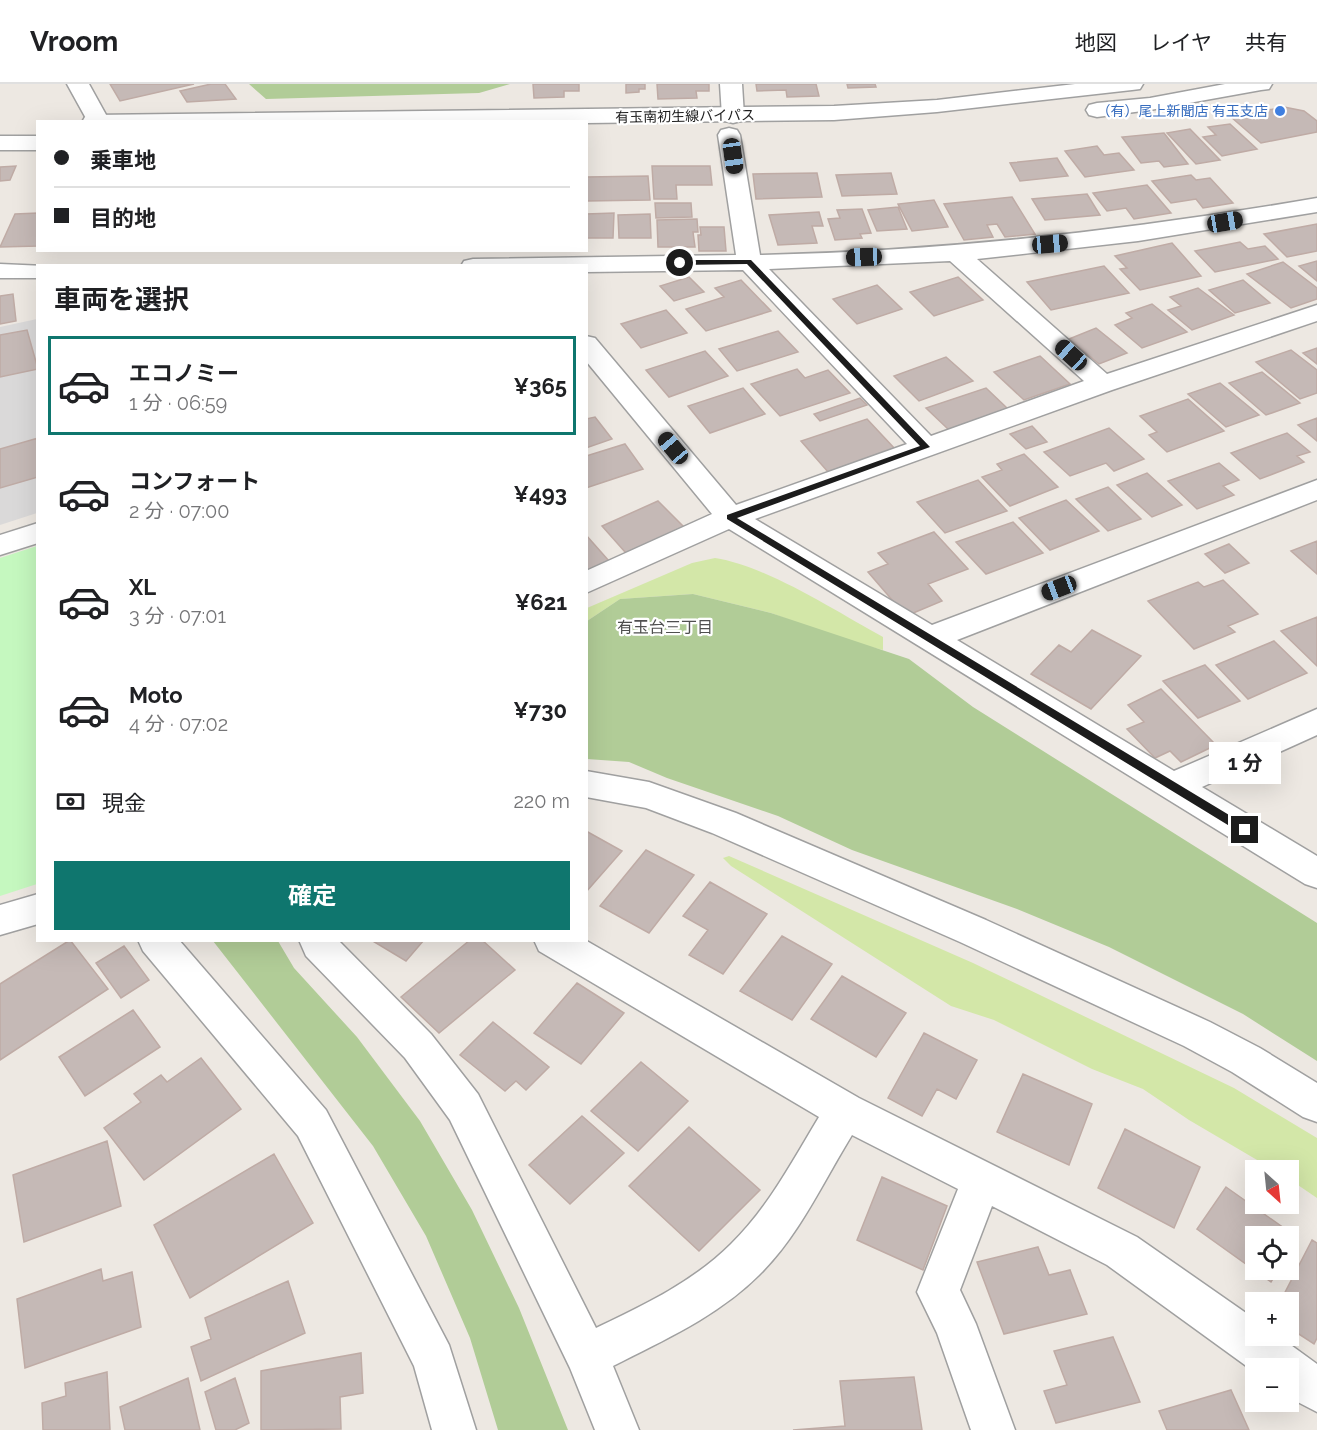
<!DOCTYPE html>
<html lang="ja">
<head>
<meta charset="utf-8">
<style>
  body { margin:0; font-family:Raleway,"Noto Sans JP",sans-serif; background:#f6f6f6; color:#202124; height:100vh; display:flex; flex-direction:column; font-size:22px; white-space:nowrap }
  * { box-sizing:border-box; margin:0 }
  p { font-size:20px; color:#757577 }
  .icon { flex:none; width:33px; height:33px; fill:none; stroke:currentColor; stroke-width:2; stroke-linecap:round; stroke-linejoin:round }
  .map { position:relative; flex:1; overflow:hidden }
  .panel { position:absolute; left:36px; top:180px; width:552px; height:678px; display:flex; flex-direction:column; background:#fff; border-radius:0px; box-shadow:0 6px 24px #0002 }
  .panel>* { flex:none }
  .hud { position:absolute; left:36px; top:36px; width:552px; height:132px; border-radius:0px; box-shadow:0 6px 24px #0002; display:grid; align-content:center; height:132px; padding:0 18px; background:#fff }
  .needle { width:39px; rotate:153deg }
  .tools { position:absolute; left:1245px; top:1076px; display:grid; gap:12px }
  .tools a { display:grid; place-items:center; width:54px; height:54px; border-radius:0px; background:#fff; box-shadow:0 6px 24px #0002; font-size:30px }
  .end { position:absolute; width:27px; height:27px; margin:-14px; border:8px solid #1c1c1c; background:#fff; box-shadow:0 0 0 3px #fff }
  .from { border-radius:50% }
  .bubble { position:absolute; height:42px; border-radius:0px; background:#fff; box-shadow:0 6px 24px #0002; font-size:20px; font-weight:700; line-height:42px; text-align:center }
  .car { position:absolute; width:18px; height:36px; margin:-18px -9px; border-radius:8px; box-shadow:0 0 4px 2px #0007; background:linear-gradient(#222 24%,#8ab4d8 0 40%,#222 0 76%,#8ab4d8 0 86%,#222 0) }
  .hud b { display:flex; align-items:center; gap:21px; height:57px; font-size:22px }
  .hud b+b { border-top:2px solid #e0e0e0 }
  .hud i { width:15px; height:15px; background:#202124 }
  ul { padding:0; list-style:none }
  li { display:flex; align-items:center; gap:18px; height:99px; margin:0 12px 9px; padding:0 6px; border:3px solid transparent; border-radius:0px }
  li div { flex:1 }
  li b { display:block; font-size:22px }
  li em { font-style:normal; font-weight:700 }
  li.selected { border-color:#0f766e }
  li>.icon { width:54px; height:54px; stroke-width:1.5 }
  h2 { padding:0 18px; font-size:27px; line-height:72px }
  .pay { display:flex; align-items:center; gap:15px; height:66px; padding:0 18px; font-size:22px }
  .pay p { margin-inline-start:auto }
  .button { display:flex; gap:12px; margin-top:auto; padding:12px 18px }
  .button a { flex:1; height:69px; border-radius:0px; background:#0f766e; color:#fff; font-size:24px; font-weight:700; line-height:69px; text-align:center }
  header { display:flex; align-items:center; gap:36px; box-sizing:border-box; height:84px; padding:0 30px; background:#fff; border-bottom:2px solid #e0e0e0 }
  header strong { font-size:28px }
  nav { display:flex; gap:33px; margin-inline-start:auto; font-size:21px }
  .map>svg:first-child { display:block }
</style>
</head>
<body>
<header>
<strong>Vroom</strong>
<nav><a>地図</a><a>レイヤ</a><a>共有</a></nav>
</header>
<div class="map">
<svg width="1317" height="1346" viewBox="0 0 1317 1346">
  <rect width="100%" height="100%" fill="#ede8e2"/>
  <path fill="#dad9d9" d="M37,235v194l-37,12v-198z"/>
  <path fill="#d3e7a8" d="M715,474c52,8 120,53 168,79v13l-36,-9 -76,-28 -78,-19 -73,5 -33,22v-13l105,-45z
    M729,772l244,107 165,79 96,46 83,50v60l-28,-19 -1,-9h-14l-85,-50 -46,-31 -51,-20 -98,-49 -43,-14 -220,-140 -8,-8z"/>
  <path fill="#b1cc97" d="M249,0h261l-31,9 -213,6z
    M693,510l78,19 138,46 64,48 344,216v138l-74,-47 -134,-67 -92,-38 -165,-59 -74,-34 -111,-38 -38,-16 -42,-3v-138l33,-22z
    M213,857h65l16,27 63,69 63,84 52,89 47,98 49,122h-70l-28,-92 -44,-102 -53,-90z"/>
  <path fill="#c5f8bf" d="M37,462v338l-37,12v-338z"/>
  <path fill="#c5b9b6" stroke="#bfaba5" stroke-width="1.5" d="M110,0h84l-74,17z
    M211,0h14l11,15 -49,3 -7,-11z
    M533,0h46v7h-15v6l-30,1z
    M626,0h19v5h-6v3l-13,1z
    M657,0h52v7h-13l1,7 -39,1z
    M756,0h60l3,12 -32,1 -1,-7 -29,1z
    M847,0h28l1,3 -28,1z
    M1284,23l20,4 13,10v11l-56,11 -30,-26z
    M1230,40l27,25 -35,7 -19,-19 13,-2 -8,-8z
    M1190,45l30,31 -24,4 -29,-31z
    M1164,49l24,31 -24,3 -5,-6 -18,2 -19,-26z
    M1097,62l7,9 15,-2 15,17 -49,7 -20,-26z
    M1057,74l11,18 -48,5 -10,-18z
    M16,82l-6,14 -10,1v-14z
    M652,82h58l2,19h-36l1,14h-23z
    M817,89l5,24 -66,2 -3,-25z
    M891,89l6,21 -55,2 -6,-21z
    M1191,91l5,5 14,-2 23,25 -30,5 -7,-9 -25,4 -19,-22z
    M648,92l2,24 -64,1v-24z
    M1147,101l24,28 -37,6 -8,-11 -19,3 -14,-18z
    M1087,110l13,21 -55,5 -13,-21z
    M1012,113l23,37 -30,3 -8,-13 -10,1 6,12 -29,3 -20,-36z
    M934,116l14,27 -36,4 -14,-27z
    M655,119h36l1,14 -36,1z
    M898,123l9,22 -30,2 -9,-21z
    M862,125l9,24 -11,1 2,4 -27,2 -7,-21 12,-1 -3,-8z
    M819,128l4,14h-11l5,17 -39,2 -9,-30z
    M38,129v33l-38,1 15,-33z
    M614,129l-1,25h-27v-24z
    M650,130l1,24h-32l-1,-23z
    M697,135l1,13h-5l2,15h-37l-1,-27z
    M1317,140v27l-30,6 -23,-23z
    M700,143h24l2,24h-27l-1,-16h3z
    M1240,158l8,7 17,-3 13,13 -63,13 -20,-21z
    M1172,159l29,33 -61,14 -20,-21 7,-1 -12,-12z
    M1317,177v20l-18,-15z
    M1283,178l34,26v11l-26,9 -44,-34z
    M1104,182l25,27 -78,17 -24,-28z
    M689,193l15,15 -30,9 -14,-15z
    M958,193l25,23 -49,16 -24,-24z
    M741,196l30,31 -65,20 -20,-22 38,-12 -9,-9z
    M1243,196l27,23 -35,10 -26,-23z
    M877,201l25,24 -45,15 -24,-25z
    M1198,204l36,27 -42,15 -24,-20 13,-4 -11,-9z
    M13,210l3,27 -16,3v-28z
    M1152,220l35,28 -45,16 -27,-23 17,-7 -6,-5z
    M666,226l21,23 -46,15 -20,-24z
    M1096,244l31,25 -28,11 -30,-25z
    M27,246l11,39 -38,8v-42z
    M778,247l20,21 -61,19 -18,-22z
    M1317,264v16l-14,-11z
    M1291,266l26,20v23l-17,6 -44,-37z
    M705,267l23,25 -59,21 -23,-27z
    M1040,272l30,28 -46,16 -30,-28z
    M946,273l27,24 -54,20 -25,-25z
    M797,285l8,9 23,-8 22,23 -70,23 -29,-32z
    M1262,288l38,31 -34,12 -37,-32z
    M1220,299l39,32 -33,12 -38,-33z
    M743,304l22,26 -55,19 -22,-27z
    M986,304l23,22 -59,21 -24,-23z
    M860,314l7,7 -47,16 -6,-7z
    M1188,315l36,32 -57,21 -18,-17 8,-3 -17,-16z
    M595,333l17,22 -26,9v-29z
    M1317,334v23l-19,-16z
    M867,335l28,30 -67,23 -27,-31z
    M1032,342l15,16 -21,7 -16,-15z
    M1109,344l35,31 -30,12 -8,-8 -36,13 -26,-24z
    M1287,349l23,19 -13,4 7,6 -44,17 -29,-26z
    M38,354v39l-38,11v-39z
    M625,360l18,25 -57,19v-32z
    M1024,370l34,33 -48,19 -28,-29 20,-7 -5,-6z
    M1219,379l20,17 -16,6 11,9 -37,14 -29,-28z
    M1147,389l35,32 -30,12 -35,-32z
    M978,396l29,31 -62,22 -28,-31z
    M1108,403l33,32 -33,12 -32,-32z
    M1066,416l33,31 -49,19 -31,-32z
    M658,417l26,26 -58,26 -24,-27z
    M1013,438l30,31 -57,21 -30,-32z
    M934,448l34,37 -40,15 14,17 -36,15 -38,-44 20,-8 -10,-11z
    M586,451l23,26 -23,10z
    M1317,457v33l-26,-23z
    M1229,460l20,19 -24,10 -20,-19z
    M1223,496l35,34 -30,12 7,6 -41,17 -46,-48 50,-19 6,5z
    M1317,533v49l-36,-35z
    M1092,546l49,26 -50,53 -60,-35 28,-29 12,7z
    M1274,557l33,32 -59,26 -32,-34z
    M1205,581l35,36 -42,17 -35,-37z
    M1161,605l55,56 -35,17 -11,-11 -15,7 -28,-29 17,-7 -16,-17z
    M586,747l36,20 -36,41z
    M646,766l48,25 -45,58 -49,-27z
    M710,798l57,32 -44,60 -34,-19 19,-25 -25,-14z
    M782,852l50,28 -40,56 -52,-29z
    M70,856l38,49 -108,71v-76z
    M371,856h53l-18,21z
    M470,856h12l33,30 -76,63 -38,-36z
    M124,862l25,34 -28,18 -25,-35z
    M842,892l64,37 -30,44 -65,-38z
    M577,899l47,30 -43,51 -47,-31z
    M133,926l27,37 -75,49 -26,-39z
    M493,938l56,45 -23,23 -10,-9 -11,10 -45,-36z
    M924,949l53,27 -21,39 -19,-10 -15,27 -34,-18z
    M201,974l40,51 -97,71 -40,-52 37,-26 -7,-8 27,-19 6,7z
    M641,978l47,39 -50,50 -47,-40z
    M1023,990l69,30 -23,61 -72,-33z
    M582,1032l42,37 -54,51 -41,-39z
    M689,1043l71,63 -61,61 -70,-65z
    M1125,1045l75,38 -26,61 -76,-40z
    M107,1057l14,65 -97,36 -11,-67z
    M274,1070l39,69 -123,75 -36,-73z
    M882,1093l65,29 -24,64 -66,-30z
    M1226,1103l72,51 -10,16v-18h-32v33h23l-8,13 -74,-53z
    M1312,1156l5,3v95l-3,6 -26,-17v-25h-8z
    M1038,1163l11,28 21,-5 17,44 -83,20 -27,-72z
    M101,1185l2,12 29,-9 9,55 -116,41 -8,-69z
    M288,1197l17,52 -104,48 -10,-34 20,-8 -6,-21z
    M1113,1253l27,65 -84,21 -12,-32 23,-6 -13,-34z
    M361,1269l2,40 -23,4 1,32 -80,1v-59z
    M107,1288l3,58h-67l-1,-27 24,-7 -1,-13z
    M914,1293l8,53h-129l52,-4 -5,-45z
    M188,1294l12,52h-75l-5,-23z
    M235,1294l14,45 -14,7h-19l-11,-38z
    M1231,1306l18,40h-82l-8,-19z"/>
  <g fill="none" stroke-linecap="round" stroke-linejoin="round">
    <g stroke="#a0a0a0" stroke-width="3">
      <path id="minor" d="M67,0h22l21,38h-22z
        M720,0h22l2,32 -3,5 -8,2 -8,-2 -3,-5z
        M729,44l8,2 3,5 20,120c188,-4 372,-25 557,-57v14l-179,29 -161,18 130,115 210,-69v16l-205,69 -357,129 177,106 385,-145v20l-360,140 217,131 143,-62v26l-115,52 115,69v32l-12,-4 -576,-355 -143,64v-22l126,-57 -126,-153v-25l9,2 141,167 171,-61 -164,-174 -157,2v-6h-125l3,-5 9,-2 263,-4 -18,-120 3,-5zM950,177l134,120 -153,55 -162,-167z
        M0,180l45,2h-7v12h-38z
        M38,439v20l-38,12v-20z
        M586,687l63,11 87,31 250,107 224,102 50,26 57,35v39l-14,-5 -71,-45 -48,-26 -224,-104 -248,-109 -66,-25 -60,-11z
        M38,810v30l-38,11v-30z
        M138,856h41l147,170 123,235 27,85h-44l-18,-64 -116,-230 -155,-185z
        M299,856h39l93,94 47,60 118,234c48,-23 97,-46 135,-84 37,-36 62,-84 88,-127l-280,-166 -5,-11h51l274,158 278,139 119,83v15h21l40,29v48l-29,-15v-29h-32v5l-149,-108 -115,-59 -32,84 16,34 39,106h-44l-34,-97 -20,-41 41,-103 -106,-54c-29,47 -53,101 -93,140 -41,41 -95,65 -146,91l26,64h-44l-25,-62 -120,-248 -45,-62 -99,-102z"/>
    </g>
    <g stroke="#a0a0a0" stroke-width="3">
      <path id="tertiary" d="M1075,0h68l-3,5 -8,1 -195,22 -103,8 -248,3 -504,-1 3,-5 8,-2 741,-9 103,-6z
        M1225,0h47l-3,5 -8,1 -111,20 -53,7 -8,-2 -3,-5 3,-5 8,-2 53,-5z
        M0,52h38v14h-38z"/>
    </g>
    <use href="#minor" fill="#fff" fill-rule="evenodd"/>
    <use href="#tertiary" fill="#fff" fill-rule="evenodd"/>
  </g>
  <path fill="#1c1c1c" d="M751,176l179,187 -193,71 512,309v6h-8l-514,-314v-4l193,-69 -173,-182 -67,1 -3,-2 3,-3z"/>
  <circle fill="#3f7fe0" stroke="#fff" stroke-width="2" cx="1280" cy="27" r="6"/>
  <g text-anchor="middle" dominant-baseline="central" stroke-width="4.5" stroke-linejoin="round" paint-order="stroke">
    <g font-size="14" fill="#366cbe" stroke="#fff" text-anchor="end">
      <text x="1268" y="27">（有）尾上新聞店 有玉支店</text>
    </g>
    <g font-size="14" fill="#1c1c1c" stroke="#fff">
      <text transform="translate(685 32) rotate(-1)">有玉南初生線バイパス</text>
    </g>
    <g font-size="16" fill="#4f4f4f" stroke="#fff">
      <text x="665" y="543">有玉台三丁目</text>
    </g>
  </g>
</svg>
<div class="tools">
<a><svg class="needle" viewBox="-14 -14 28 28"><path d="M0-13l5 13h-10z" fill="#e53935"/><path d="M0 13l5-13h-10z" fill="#757577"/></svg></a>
<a><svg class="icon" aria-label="locate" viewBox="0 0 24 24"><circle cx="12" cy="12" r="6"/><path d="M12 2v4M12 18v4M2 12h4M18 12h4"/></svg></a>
<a>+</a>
<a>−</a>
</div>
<i class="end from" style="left:680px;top:179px"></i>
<i class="end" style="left:1245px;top:746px"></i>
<div class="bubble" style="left:1209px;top:658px;width:72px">1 分</div>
<i class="car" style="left:733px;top:72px;rotate:172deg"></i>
<i class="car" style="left:1225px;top:138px;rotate:80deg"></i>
<i class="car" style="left:1050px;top:160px;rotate:85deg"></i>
<i class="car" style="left:864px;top:173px;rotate:268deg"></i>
<i class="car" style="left:1071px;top:271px;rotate:312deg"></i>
<i class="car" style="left:673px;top:364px;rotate:320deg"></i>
<i class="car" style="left:1059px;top:504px;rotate:249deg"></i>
<div class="hud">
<b><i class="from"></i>乗車地</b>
<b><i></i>目的地</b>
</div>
<section class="panel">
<h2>車両を選択</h2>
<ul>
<li class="selected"><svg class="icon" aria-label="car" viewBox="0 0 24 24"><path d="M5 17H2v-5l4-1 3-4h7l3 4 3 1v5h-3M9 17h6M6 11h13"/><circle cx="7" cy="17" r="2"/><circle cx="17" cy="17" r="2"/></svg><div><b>エコノミー</b><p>1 分 · 06:59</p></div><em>¥365</em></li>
<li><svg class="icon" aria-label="car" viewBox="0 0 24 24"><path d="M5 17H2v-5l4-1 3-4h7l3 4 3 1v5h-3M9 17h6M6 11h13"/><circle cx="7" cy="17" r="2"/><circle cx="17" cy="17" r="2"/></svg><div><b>コンフォート</b><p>2 分 · 07:00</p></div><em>¥493</em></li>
<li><svg class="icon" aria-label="car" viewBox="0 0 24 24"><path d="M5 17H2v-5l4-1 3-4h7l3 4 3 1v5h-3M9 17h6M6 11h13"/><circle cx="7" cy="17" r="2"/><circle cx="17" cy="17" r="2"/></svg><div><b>XL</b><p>3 分 · 07:01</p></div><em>¥621</em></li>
<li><svg class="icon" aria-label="car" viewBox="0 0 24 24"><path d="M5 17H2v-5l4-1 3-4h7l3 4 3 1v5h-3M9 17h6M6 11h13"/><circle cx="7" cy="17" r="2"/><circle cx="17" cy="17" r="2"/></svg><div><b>Moto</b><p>4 分 · 07:02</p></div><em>¥730</em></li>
</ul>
<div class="pay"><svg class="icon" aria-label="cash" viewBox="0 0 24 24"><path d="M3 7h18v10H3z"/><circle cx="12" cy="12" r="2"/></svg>現金<p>220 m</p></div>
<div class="button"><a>確定</a></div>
</section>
</div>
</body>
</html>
